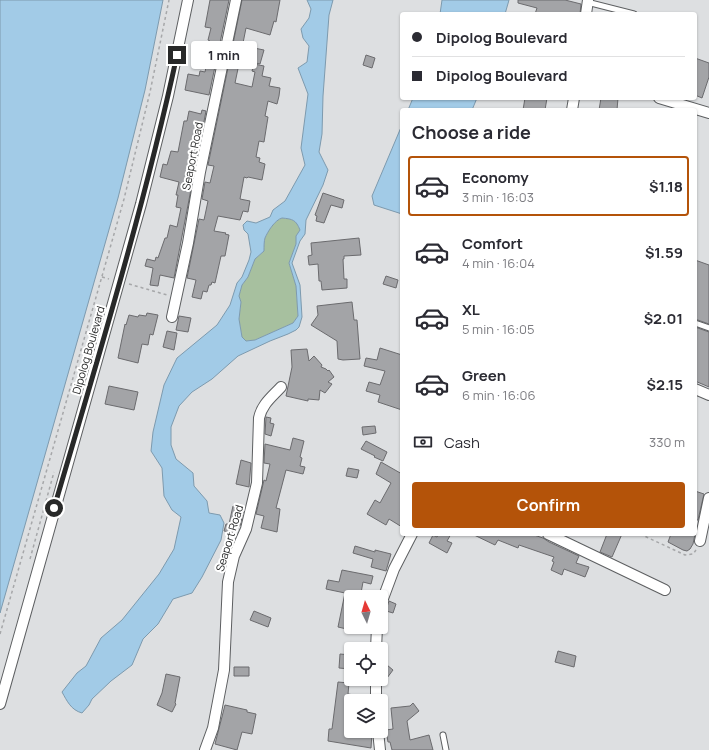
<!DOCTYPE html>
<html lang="en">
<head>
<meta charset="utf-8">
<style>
  body { margin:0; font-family:Manrope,sans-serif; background:#f2f2f3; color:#2b2b33; height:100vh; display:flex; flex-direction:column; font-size:15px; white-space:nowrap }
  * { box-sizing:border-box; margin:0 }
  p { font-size:13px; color:#7c7c81 }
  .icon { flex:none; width:22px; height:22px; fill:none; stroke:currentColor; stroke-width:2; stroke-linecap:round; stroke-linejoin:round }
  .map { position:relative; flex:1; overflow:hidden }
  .sheet { position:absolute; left:400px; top:108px; width:297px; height:428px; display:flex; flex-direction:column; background:#fff; border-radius:4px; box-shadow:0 1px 3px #0004 }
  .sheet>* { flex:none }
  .hud { position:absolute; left:400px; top:12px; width:297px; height:88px; border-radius:4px; box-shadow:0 1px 3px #0004; display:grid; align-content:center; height:88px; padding:0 12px; background:#fff }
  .needle { width:26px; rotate:355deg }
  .controls { position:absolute; left:344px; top:590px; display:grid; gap:8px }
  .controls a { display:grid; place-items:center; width:44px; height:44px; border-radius:4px; background:#fff; box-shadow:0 1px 3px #0004; font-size:20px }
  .end { position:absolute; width:18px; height:18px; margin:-9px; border:5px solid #282929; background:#fff; box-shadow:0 0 0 2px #fff }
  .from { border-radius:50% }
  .bubble { position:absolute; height:28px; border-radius:4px; background:#fff; box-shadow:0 1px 3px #0004; font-size:13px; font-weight:700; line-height:28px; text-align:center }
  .hud b { display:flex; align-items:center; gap:14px; height:38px; font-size:15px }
  .hud b+b { border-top:1px solid #e1e1e2 }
  .hud i { width:10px; height:10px; background:#2b2b33 }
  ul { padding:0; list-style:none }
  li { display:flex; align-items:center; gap:12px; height:60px; margin:0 8px 6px; padding:0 4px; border:2px solid transparent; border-radius:4px }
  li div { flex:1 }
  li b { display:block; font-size:15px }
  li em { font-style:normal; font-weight:700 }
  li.selected { border-color:#b45309 }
  li>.icon { width:36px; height:36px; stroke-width:1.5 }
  h2 { padding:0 12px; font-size:18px; line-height:48px }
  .pay { display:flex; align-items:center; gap:10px; height:44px; padding:0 12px; font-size:15px }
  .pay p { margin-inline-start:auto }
  .button { display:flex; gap:8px; margin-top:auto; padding:8px 12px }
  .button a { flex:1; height:46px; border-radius:4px; background:#b45309; color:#fff; font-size:16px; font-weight:700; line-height:46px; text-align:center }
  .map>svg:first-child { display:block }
</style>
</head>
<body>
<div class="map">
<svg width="709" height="750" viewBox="0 0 709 750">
  <rect width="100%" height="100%" fill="#dddfe1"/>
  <path fill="#a7c09f" d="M282,218c11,1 14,2 18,12l-4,6v8l-7,19 7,23 2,30 -5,7 -38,17 -9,1 -4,-4 -3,-18 2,-17 -2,-6 3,-11 6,-8 7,-18 9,-8c0,-4 0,-10 1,-13 3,-7 10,-18 17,-20z"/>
  <path fill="#a2cbe7" stroke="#7d9aae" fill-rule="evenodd" d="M0,0h163l-18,90 -27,108 -118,415z
    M307,0h26l-4,15 -6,81 -1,38 -3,18 9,18 -5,15 -17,35 -1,14 -5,7 -8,22 8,22 2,32 -3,10 -3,3 -8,4 -18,7 -32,15 -26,23 -20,13 -13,14 -8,21v18l5,14 17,14 1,13 13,15 2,12 11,2 4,8 -3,17 -19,37 -10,16 -19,6 -15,25 -15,15 -11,26 -21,16 -19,18 -3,6 -7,8c-11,-3 -15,-12 -20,-21l15,-19 9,-7 15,-28 21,-18 37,-46 15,-25 7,-32 -9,-7 -8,-14 -2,-28 -11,-17 2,-19 11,-47 13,-27 40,-33 13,-20 7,-22 5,-6 7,-17 2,-8 -3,-18 -4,-4 -1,-5 4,-4 9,2 14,-6 3,-7 12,-9 20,-36 -4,-17 7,-54 -10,-26 9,-6 2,-16 -6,-8 -2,-9 8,-11 2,-9zM282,218c11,1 14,2 18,12l-4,6v8l-7,19 7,23 2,30 -5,7 -38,17 -9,1 -4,-4 -3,-18 2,-17 -2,-6 3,-11 6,-8 7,-18 9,-8c0,-4 0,-10 1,-13 3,-7 10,-18 17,-20z
    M442,0h67l-4,14h-65z
    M413,98h64l-5,12h-64z
    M402,125v89l-28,-9 -2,-9z"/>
  <path fill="#a3a4a7" stroke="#6b6b6e" d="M210,0h19l-20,95 -24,-5 3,-16 11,2 1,-5 5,1 4,-20h-1l2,-11 -2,-1 3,-12 -6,-1z
    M242,0h38l-4,22 -2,-1 -4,14 -24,-7 -3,15 7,1 -1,3 15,3 -4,14 -20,-5 -5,24 17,4 3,-15 -3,-1 2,-7 10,2 -2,10 9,2 -2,8 11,2 -1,8 -2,8 -9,-3 -3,15 3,1 -4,25 -5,-1 -3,16 4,1 -1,4 6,2 -3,16 -14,-3 -1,1 -3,-1 -4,22 10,2 -2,11 -5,-1 -3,9 -22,-4 -4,15 12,2 -1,1 4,1 -4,21h-4l-6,27 -3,-1 -1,3h-2l-2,7 -4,-1 -2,8 -9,-2 4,-17 -9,-2 12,-59 5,1 4,-19 -6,-2 3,-17 5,1 4,-17 -6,-1z
    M518,0h47l16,4 -1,10h-45l2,-6 -19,-5z
    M366,55l9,3 -3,10 -9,-3z
    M695,58l14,5v14l-7,21 -7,-3z
    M525,98h22l-2,12h-22z
    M601,98h17l-1,12h-18z
    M202,110l4,1 -32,167 -14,-3 -2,11 -8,-1 3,-17 -8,-2 2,-7 8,2 1,-4 2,1 7,-20h2l3,-13 7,2 4,-19 -5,-1 2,-12h-2l3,-13 -19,-5 3,-13 4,1 4,-14 7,1 6,-31h3l2,-10 12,3z
    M323,193l21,7 -2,8 -11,-3 -7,18 -8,-2 1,-5 -2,-1z
    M359,238l2,17 -17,1v3h-1l1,20h3v9l-25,2 -1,-9h-2l-1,-17 -9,1 -1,-9 4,-1 -1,-12z
    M695,260l14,5v59l-14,-5z
    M386,276l12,4 -2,8 -13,-4z
    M352,302l2,18h3l3,39 -17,1 -5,-1 -1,-18 -26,-16 7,-10 -1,-9z
    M147,313l11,2 -5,20 -3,-1 -2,11 -6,-1 -4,19 -20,-5 7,-34 1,1 3,-10 9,2 1,-2 7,1z
    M179,316l12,2 -3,14 -12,-2z
    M695,327l14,5v55l-14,-6z
    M167,331l10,2 -3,17 -11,-3z
    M380,348l22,7v55l-24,-8 2,-7 -14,-4 3,-9 11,3 5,-14 -21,-5 2,-8 11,2z
    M307,349l2,12 5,-5 8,9 -1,2 5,2 2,2 1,-1 5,7 -6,5 4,2 -7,9 -5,-3 -1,10 -11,-1v2l-22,-5 6,-29 -1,-17z
    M109,386l29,6 -4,18 -29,-6z
    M266,417l5,1 -1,5 4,1 -3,12 -6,-2z
    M375,426l1,7 -13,2 -1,-8z
    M293,438l11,3 -4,16 2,1 -2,8 5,1 -2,7 -17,-4 -10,38 4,1 -3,23 -16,-4 3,-12 -8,-2 8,-34 2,1 4,-17 -6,-1 1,-19 25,6z
    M366,441l21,11 -4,9 -9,-4 1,-1 -14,-7z
    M241,460l10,3 -2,24 -13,-3z
    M381,462l21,12v53l-13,-8 -3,6 -19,-11 8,-14 5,3 11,-20 -15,-9z
    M348,468l11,2 -2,8 -11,-2z
    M695,491l9,3 -6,26h-3z
    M233,506l11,3 -4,17 -3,-1 -2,8 -11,-2 2,-7h3z
    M439,534h12l-4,7 5,2 -5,10 -18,-10 4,-8 4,2z
    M472,534h59l12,4 6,4 30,14 -3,7 13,4 -4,10 -21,-8 -2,6 -11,-5 3,-8 -2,-1 2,-4 -35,-12 -1,3 -20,-8 -3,5z
    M607,534h15l-10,23 -12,-5z
    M671,534h24l-2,10 -3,5 -3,2 -4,-1 -15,-8z
    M355,546l20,6v-2l16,4 -5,17 -15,-4 2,-8 -20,-6z
    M342,570l31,6 -2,8 -8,-2 -2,11 -10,-2v39l-13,-3 7,-34 -19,-4 2,-9 11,2z
    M389,601l7,3 -3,9 -10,-3 4,-3z
    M254,611l17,7 -3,9 -18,-7z
    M558,651l18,5 -2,11 -19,-5z
    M340,654l11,1 -1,14 -11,-1z
    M387,665l6,5 -6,8 -6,-4v-2z
    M234,667h15v9h-15z
    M166,674l14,3 -5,26 1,1 -4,8 -15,-7 5,-12z
    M338,682l11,1 -1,11 18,3v4h-15v30l21,2 -1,15 -43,-7 1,-12h3z
    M413,703l6,8 -12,10 3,19 19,-5 4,15h-41l-2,-8h-2l-2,-12 7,-1 -2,-21 19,-2z
    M225,705l22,5v2l9,2 -4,20 -10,-2 -5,18 -22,-6z"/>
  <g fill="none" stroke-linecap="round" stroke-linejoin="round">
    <g stroke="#5d5f61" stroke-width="7">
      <path id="service" d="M587,2l47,12
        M695,323l14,5
        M443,735l3,15"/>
    </g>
    <g stroke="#5d5f61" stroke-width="12">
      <path id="minor" d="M586,14l2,-14
        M659,98l50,15
        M572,110l2,-12
        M172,317l16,-74 12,-71 36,-172
        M695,389l14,6
        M548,534l117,56
        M700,541l9,-43
        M381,604l13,-35 18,-35
        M376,649l1,-22
        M376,679v22
        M0,704l141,-500 27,-108 20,-96
        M378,731l2,19
        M205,750l8,-22 11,-58 4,-88 6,-26 12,-27 11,-46 2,-65c3,-14 13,-21 22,-31"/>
    </g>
    <path stroke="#a6a7a9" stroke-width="1.5" stroke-dasharray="3 3" stroke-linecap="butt" d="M102,277l7,2
      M129,284l38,11
      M640,534l45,21 8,-1 3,-4
      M30,559l24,-87
      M0,634l124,-435 26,-107 19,-92"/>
    <use href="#service" stroke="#fff" stroke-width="5"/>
    <use href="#minor" stroke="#fff" stroke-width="10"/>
  </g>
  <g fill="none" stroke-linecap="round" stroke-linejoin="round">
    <path stroke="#282929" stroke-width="5" d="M54,508c44,-150 90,-300 123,-453"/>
  </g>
  <g text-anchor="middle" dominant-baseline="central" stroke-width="4" stroke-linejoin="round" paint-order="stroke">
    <g font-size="11" fill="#282929" stroke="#fff">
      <text transform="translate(192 156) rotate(-79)">Seaport Road</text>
      <text transform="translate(88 350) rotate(-74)">Dipolog Boulevard</text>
      <text transform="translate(229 538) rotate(-73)">Seaport Road</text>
    </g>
  </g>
</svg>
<div class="controls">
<a><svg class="needle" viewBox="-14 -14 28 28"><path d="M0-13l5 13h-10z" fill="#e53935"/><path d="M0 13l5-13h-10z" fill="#7c7c81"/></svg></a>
<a><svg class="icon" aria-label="locate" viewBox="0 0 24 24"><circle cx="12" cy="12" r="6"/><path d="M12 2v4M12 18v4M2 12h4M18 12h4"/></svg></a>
<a><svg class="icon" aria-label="layers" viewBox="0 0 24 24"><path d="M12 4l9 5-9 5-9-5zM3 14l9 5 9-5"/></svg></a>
</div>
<i class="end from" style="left:54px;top:508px"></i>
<i class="end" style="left:177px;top:55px"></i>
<div class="bubble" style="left:191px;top:41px;width:66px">1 min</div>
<div class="hud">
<b><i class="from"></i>Dipolog Boulevard</b>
<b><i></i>Dipolog Boulevard</b>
</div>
<section class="sheet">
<h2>Choose a ride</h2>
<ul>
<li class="selected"><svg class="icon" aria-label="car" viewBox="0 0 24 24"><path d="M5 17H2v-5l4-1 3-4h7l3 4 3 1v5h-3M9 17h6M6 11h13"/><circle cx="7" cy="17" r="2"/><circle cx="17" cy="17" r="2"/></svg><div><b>Economy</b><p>3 min · 16:03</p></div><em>$1.18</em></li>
<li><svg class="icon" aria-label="car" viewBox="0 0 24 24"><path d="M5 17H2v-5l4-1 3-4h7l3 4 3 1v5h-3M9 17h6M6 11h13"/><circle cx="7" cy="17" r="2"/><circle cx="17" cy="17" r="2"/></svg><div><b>Comfort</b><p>4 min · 16:04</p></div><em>$1.59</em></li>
<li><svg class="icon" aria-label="car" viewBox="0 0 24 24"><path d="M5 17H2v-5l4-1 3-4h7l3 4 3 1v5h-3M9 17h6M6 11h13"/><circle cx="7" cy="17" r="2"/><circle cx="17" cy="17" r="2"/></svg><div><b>XL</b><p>5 min · 16:05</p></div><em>$2.01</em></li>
<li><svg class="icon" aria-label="car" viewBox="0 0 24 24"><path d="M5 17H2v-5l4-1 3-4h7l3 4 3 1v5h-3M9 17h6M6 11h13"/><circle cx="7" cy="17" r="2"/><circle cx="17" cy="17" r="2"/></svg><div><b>Green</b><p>6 min · 16:06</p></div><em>$2.15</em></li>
</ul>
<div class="pay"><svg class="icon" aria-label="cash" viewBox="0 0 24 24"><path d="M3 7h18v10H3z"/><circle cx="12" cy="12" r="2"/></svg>Cash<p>330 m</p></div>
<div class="button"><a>Confirm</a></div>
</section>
</div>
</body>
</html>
